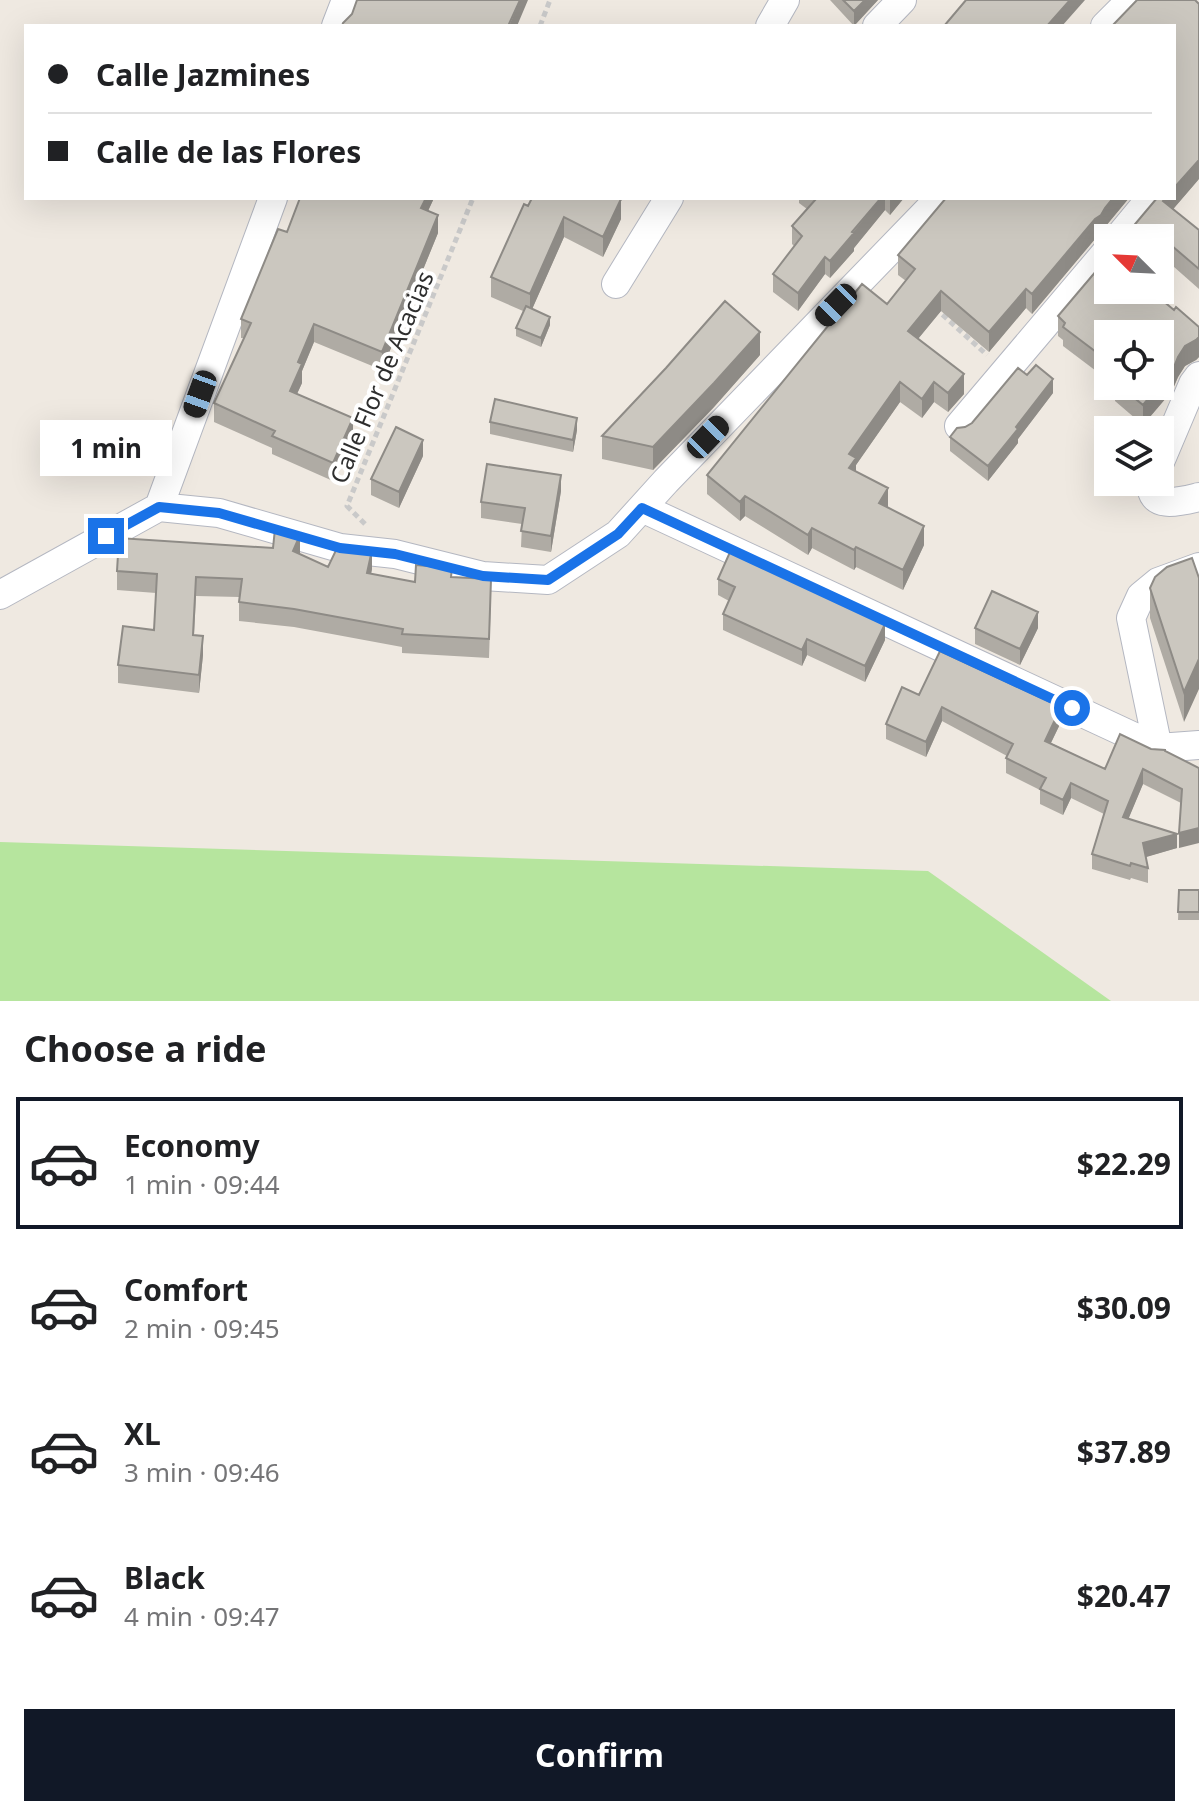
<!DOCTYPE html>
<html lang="en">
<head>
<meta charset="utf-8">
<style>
  body { margin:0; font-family:"Noto Sans",sans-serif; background:#f6f6f6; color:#202124; height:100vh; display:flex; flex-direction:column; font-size:30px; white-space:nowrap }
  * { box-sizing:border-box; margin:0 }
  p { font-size:26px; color:#757577 }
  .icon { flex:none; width:44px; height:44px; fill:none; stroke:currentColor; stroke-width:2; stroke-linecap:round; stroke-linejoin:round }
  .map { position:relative; height:1001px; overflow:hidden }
  .panel { display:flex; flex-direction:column; background:#fff; flex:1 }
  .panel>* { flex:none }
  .banner { position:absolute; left:24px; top:24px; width:1152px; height:176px; border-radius:0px; box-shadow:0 8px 32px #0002; display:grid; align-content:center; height:176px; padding:0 24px; background:#fff }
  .needle { width:52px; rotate:294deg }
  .fabs { position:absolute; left:1094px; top:224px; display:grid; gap:16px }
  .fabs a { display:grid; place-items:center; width:80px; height:80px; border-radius:0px; background:#fff; box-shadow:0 8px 32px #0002; font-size:40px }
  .end { position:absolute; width:36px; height:36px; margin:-18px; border:10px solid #1a73e8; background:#fff; box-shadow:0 0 0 4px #fff }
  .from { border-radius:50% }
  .bubble { position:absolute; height:56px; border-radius:0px; background:#fff; box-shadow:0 8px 32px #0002; font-size:26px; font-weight:700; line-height:56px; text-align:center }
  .car { position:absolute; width:24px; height:48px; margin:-24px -12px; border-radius:10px; box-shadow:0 0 6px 2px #0007; background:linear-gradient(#222 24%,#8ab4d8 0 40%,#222 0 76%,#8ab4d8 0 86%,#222 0) }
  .banner b { display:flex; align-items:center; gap:28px; height:76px; font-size:30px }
  .banner b+b { border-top:2px solid #e0e0e0 }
  .banner i { width:20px; height:20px; background:#202124 }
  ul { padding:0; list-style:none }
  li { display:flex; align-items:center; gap:24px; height:132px; margin:0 16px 12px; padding:0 8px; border:4px solid transparent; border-radius:0px }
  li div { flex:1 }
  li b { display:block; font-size:30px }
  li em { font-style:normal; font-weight:700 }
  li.active { border-color:#111827 }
  li>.icon { width:72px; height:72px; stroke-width:1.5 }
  h2 { padding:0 24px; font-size:36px; line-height:96px }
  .primary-button { display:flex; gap:16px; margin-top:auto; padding:16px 24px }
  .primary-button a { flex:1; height:92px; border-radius:0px; background:#111827; color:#fff; font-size:32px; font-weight:700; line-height:92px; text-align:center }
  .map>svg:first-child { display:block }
</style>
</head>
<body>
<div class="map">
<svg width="1199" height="1001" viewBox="0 0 1199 1001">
  <rect width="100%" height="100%" fill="#efe9e1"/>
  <path fill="#b6e59e" d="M0,842l928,29 183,130h-1111z"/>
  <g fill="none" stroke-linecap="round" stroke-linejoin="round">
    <g stroke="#b4b7c1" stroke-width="30">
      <path id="minor" d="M336,26l10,-26
        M770,26l15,-26
        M877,26l25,-26
        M1105,26l26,-26
        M1118,238l33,-40
        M616,284l53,-86
        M959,426l149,-176
        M1160,462l33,-78 6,-8
        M1152,482c-4,29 30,19 47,15
        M159,507l114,-309
        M642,508l516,240 41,-3
        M0,595l159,-88 60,6 121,35 55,6 88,22 65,4 70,-46 48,-53 274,-283
        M1158,748l-27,-130 10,-22 17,-14 41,-15"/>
    </g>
    <path stroke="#c9c9c9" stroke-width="5" stroke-dasharray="6 4" stroke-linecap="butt" d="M540,26l10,-26
      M935,308l52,47
      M365,524l-18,-18 126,-308"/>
    <use href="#minor" stroke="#fff" stroke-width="28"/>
  </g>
  <path fill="#afaba4" d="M830,0h48l-24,26z
    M1199,179l-26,30 26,21v59l-34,-30 -5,7v-28l-29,-9z
    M300,198h134l-6,13 10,22 -56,137 -68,-28 -12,29v12l-5,11 56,42 -20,45 -61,-27v-6l-58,-26v-19l30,-65h-3v-19l46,-87z
    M799,198h105l-14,17 -5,-5 -31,38v3l-24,27 -5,-4 -27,37 -25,-19v-18l21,-28 -2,-2v-18l15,-17 -8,-6z
    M946,198h183l-24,29 -4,7 -6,5 -63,75 -6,-6 -37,44 -48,-41 -23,28 46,55 -16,18 -14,-10 -12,16 -22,-16 -44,63v6l32,37 36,37 -21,45 -47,-23 -2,3 -42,-22 -4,7 -63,-39 -5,5 -33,-27v-19l180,-171 19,-23 -8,-6v-20z
    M621,201v18l-18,38 -39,-20 -32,72 18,16 -9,22 -25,-11v-8l7,-17 -32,-14v-20l37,-71z
    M1174,310l25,17v30l-3,3 -11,6 -7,11 -6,14 -29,34 -28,-24v-15h45l-52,-52v46l-45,-34v-6l-5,-4v-20z
    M760,355l-46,52 -61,63 -51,-11v-23z
    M1027,375l26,18 -35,46v4l-30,38 -38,-30v-14l22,-14z
    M490,422l87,8 -4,22 -83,-18z
    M423,456l-24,52 -28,-13v-16z
    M561,491l-10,61 -30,-5 1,-23 -41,-6v-16z
    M273,548l27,6 28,13 44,2 -1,5 44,8 37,-5 39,20 -2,61 -87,-5v-6l-108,-20 -55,-6v-24l-43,-1 -2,39 9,20 -4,38 -81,-10v-18l36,-35 2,-37 -39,-3v-19z
    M1192,558l-8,164 -34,-104v-30z
    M718,579l167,61 -20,42 -58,-27 -5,11 -79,-36v-16l6,-13 -11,-6z
    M975,628h63l-18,37 -45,-21z
    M919,695l142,27 -10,21 54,26 46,-20 14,2 34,17 -20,80 2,-45 -38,-19 -15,35 49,29 -32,9 3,11v15l-17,-5 -1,2 -38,-11v-15l12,-40 -33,-16 -8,17 -23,-11v-14l-34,-17v-15l1,-2 -65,-35 -16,36 -40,-18v-15z
    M1179,890h20v30h-21z"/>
  <path fill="#8e8b86" d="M520,0h8l-11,26h-8z
    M865,0h13l-24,26v-15z
    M1070,0h15l-23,26h-15z
    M1199,160v19l-36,42v-20l2,-3h9v-10z
    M426,198h8l-13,28v-18z
    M615,198h8l-2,3v18l-18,38v-20z
    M881,198h4v12l-31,38v3l-24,27v-17z
    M890,198h14l-14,17z
    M1113,198h16l-24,29 -4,7 -6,5 -63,75v-20z
    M438,215v18l-56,137v-18z
    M564,217v20l-34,77v-20z
    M1165,240v19l-5,7v-20z
    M825,257v17l-27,37v-18z
    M1026,289v19l-37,44v-20z
    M941,291v20l-33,40v-20z
    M550,317v8l-9,22v-9z
    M314,324v18l-12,29v12l-12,26v-18l8,-29z
    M760,332v23l-46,52 -61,63v-23z
    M1199,337v20l-3,3 -11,6 -7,11 -6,14 -29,34v-20l42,-59z
    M964,374v20l-16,18v-19z
    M1053,379v14l-35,46v4l-30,38v-15l28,-39z
    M900,382v20l-44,63v13l-7,10v-34z
    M934,382v20l-12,16v-19z
    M353,418v18l-20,45v-18z
    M577,418v12l-4,22v-12z
    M423,440v16l-24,52v-16z
    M561,475v16l-10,61v-16z
    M888,488v20l-9,-5z
    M745,496v20l-5,5v-19z
    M924,526v19l-21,45v-20z
    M812,528v20l-4,7v-20z
    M300,535v19l-7,-3z
    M856,547v20l-2,3v-20z
    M372,550v19l-5,23v-19z
    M1038,612v16l-18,37v-16z
    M885,624v16l-20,42v-16z
    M203,636v19l-4,38v-18z
    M807,639v16l-5,11v-16z
    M1199,659v30l-15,33v-30z
    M942,707v14l-16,36v-15z
    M1061,707v15l-16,33v-14z
    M1143,769v15l-20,48v-15z
    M1071,783v15l-8,17v-15z
    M1199,828v15l-20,5v-15z
    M1177,834v14l-34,10v-15z"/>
  <path fill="#cbc7bf" stroke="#8e8b86" stroke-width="2" d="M357,0h163l-11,24 3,2h-170l1,-3 9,-9z
    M843,0h22l-11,11z
    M966,0h104l-23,26h-103z
    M1137,0h58l4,4v156l-25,28v-162h-62z
    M300,198h126l-5,10 17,7 -56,137 -68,-28 -16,38 4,2 -12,27 63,27 -20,45 -61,-27 3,-5 -61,-28 37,-80 -10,-4 37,-90 9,3z
    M532,198h87l2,1 -18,38 -39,-20 -34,77 -39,-17 33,-73 4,2z
    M815,198h66l-29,34 2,1 -24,28 -5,-4 -27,36 -25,-19 29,-38 -10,-10 24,-27z
    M946,198h167l-8,10 -4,7 -6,4 -63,75 -6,-5 -37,43 -48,-41 -33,40 56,43 -16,19 -14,-11 -12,17 -22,-17 -51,72 7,4 -7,10 39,20 -9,15 45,23 -21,44 -47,-23 -2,3 -42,-22 -4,7 -63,-39 -5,6 -33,-27 155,-191 25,20 28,-35 -17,-14z
    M1157,198h8l-2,3 36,29v39l-34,-29 -5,6v-8h-37l2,-4 6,-5z
    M1108,257v33h42l24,20 2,-3 23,20v10l-3,3 -11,6 -7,11 -6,15 -12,13v-51h-52v27l-45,-34 2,-4 -7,-7z
    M725,301l35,31 -46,51 -61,64 -51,-11 64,-68z
    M526,306l24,11 -9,21 -25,-10z
    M1036,365l17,14 -37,48 2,2 -30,37 -38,-29 7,-9 8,-1 7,-4 46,-55 9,7z
    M1120,386h39l-16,19z
    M495,399l82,19 -4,22 -83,-18z
    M396,427l27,13 -24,52 -28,-13z
    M487,464l74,11 -10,61 -30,-5 4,-23 -44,-6z
    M275,529l25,6 -7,16 35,16 10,-21 34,4 -5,23 48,9 1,-17 36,3 -1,9 40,2 -2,60 -87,-5 1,-5 -109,-20 -55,-7 3,-23 -46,-2 -3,58 10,1 -4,39 -81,-10 5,-39 31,4 3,-56 -40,-3 2,-33 154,10z
    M730,552l155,72 -20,42 -58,-27 -5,11 -79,-36 12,-27 -17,-8z
    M1192,558l7,20v81l-15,33 -34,-104 5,-11 12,-10z
    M992,591l46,21 -18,37 -45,-21z
    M940,651l121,56 -16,34 60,28 15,-35 31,15 14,1v1l34,17v60l-20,5 3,-44 -39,-20 -20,48 54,17 -34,9 5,25 -17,-5 -1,3 -38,-12 16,-53 -37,-18 -8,17 -23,-11 6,-11 -40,-20 7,-14 -71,-37 -16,35 -40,-18 16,-37 17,8z
    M1179,890h20v22h-21z"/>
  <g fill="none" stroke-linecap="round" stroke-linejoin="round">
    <path stroke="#1a73e8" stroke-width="10" d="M106,536l53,-29 60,6 121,35 55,6 88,22 65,4 70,-46 24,-26 430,200"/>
  </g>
  <g text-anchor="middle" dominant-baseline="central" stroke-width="8" stroke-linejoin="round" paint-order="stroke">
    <g font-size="24" fill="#2e2e2e" stroke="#fff">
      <text transform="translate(381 377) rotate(-67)">Calle Flor de Acacias</text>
    </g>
  </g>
</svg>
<div class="fabs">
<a><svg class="needle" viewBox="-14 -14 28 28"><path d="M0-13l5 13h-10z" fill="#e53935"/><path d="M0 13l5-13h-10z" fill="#757577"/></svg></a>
<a><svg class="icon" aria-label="locate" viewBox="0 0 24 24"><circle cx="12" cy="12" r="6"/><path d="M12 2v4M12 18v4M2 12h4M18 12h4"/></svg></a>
<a><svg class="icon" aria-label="layers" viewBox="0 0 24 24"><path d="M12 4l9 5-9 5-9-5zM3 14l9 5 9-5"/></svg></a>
</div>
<i class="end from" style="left:1072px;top:708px"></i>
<i class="end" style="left:106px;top:536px"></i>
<div class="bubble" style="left:40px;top:420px;width:132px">1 min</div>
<i class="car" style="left:836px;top:305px;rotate:224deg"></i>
<i class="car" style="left:200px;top:394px;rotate:200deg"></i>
<i class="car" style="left:708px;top:437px;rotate:44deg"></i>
<div class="banner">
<b><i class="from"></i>Calle Jazmines</b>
<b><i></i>Calle de las Flores</b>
</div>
</div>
<section class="panel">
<h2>Choose a ride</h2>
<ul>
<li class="active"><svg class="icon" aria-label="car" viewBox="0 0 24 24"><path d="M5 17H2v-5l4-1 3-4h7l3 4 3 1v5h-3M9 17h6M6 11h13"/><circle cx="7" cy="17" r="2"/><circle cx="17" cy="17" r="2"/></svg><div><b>Economy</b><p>1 min · 09:44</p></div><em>$22.29</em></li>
<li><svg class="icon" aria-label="car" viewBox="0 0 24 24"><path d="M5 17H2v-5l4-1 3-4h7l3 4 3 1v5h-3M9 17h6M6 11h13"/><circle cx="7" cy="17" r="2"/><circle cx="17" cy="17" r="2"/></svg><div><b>Comfort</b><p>2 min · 09:45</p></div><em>$30.09</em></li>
<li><svg class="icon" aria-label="car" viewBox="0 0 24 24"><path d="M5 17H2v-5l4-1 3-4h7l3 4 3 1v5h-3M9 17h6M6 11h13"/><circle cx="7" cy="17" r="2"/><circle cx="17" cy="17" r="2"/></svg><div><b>XL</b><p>3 min · 09:46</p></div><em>$37.89</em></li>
<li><svg class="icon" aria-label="car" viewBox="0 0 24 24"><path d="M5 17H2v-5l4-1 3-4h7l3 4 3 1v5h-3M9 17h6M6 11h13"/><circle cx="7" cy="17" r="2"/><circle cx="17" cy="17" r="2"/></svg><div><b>Black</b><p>4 min · 09:47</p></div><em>$20.47</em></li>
</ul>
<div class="primary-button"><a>Confirm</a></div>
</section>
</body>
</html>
